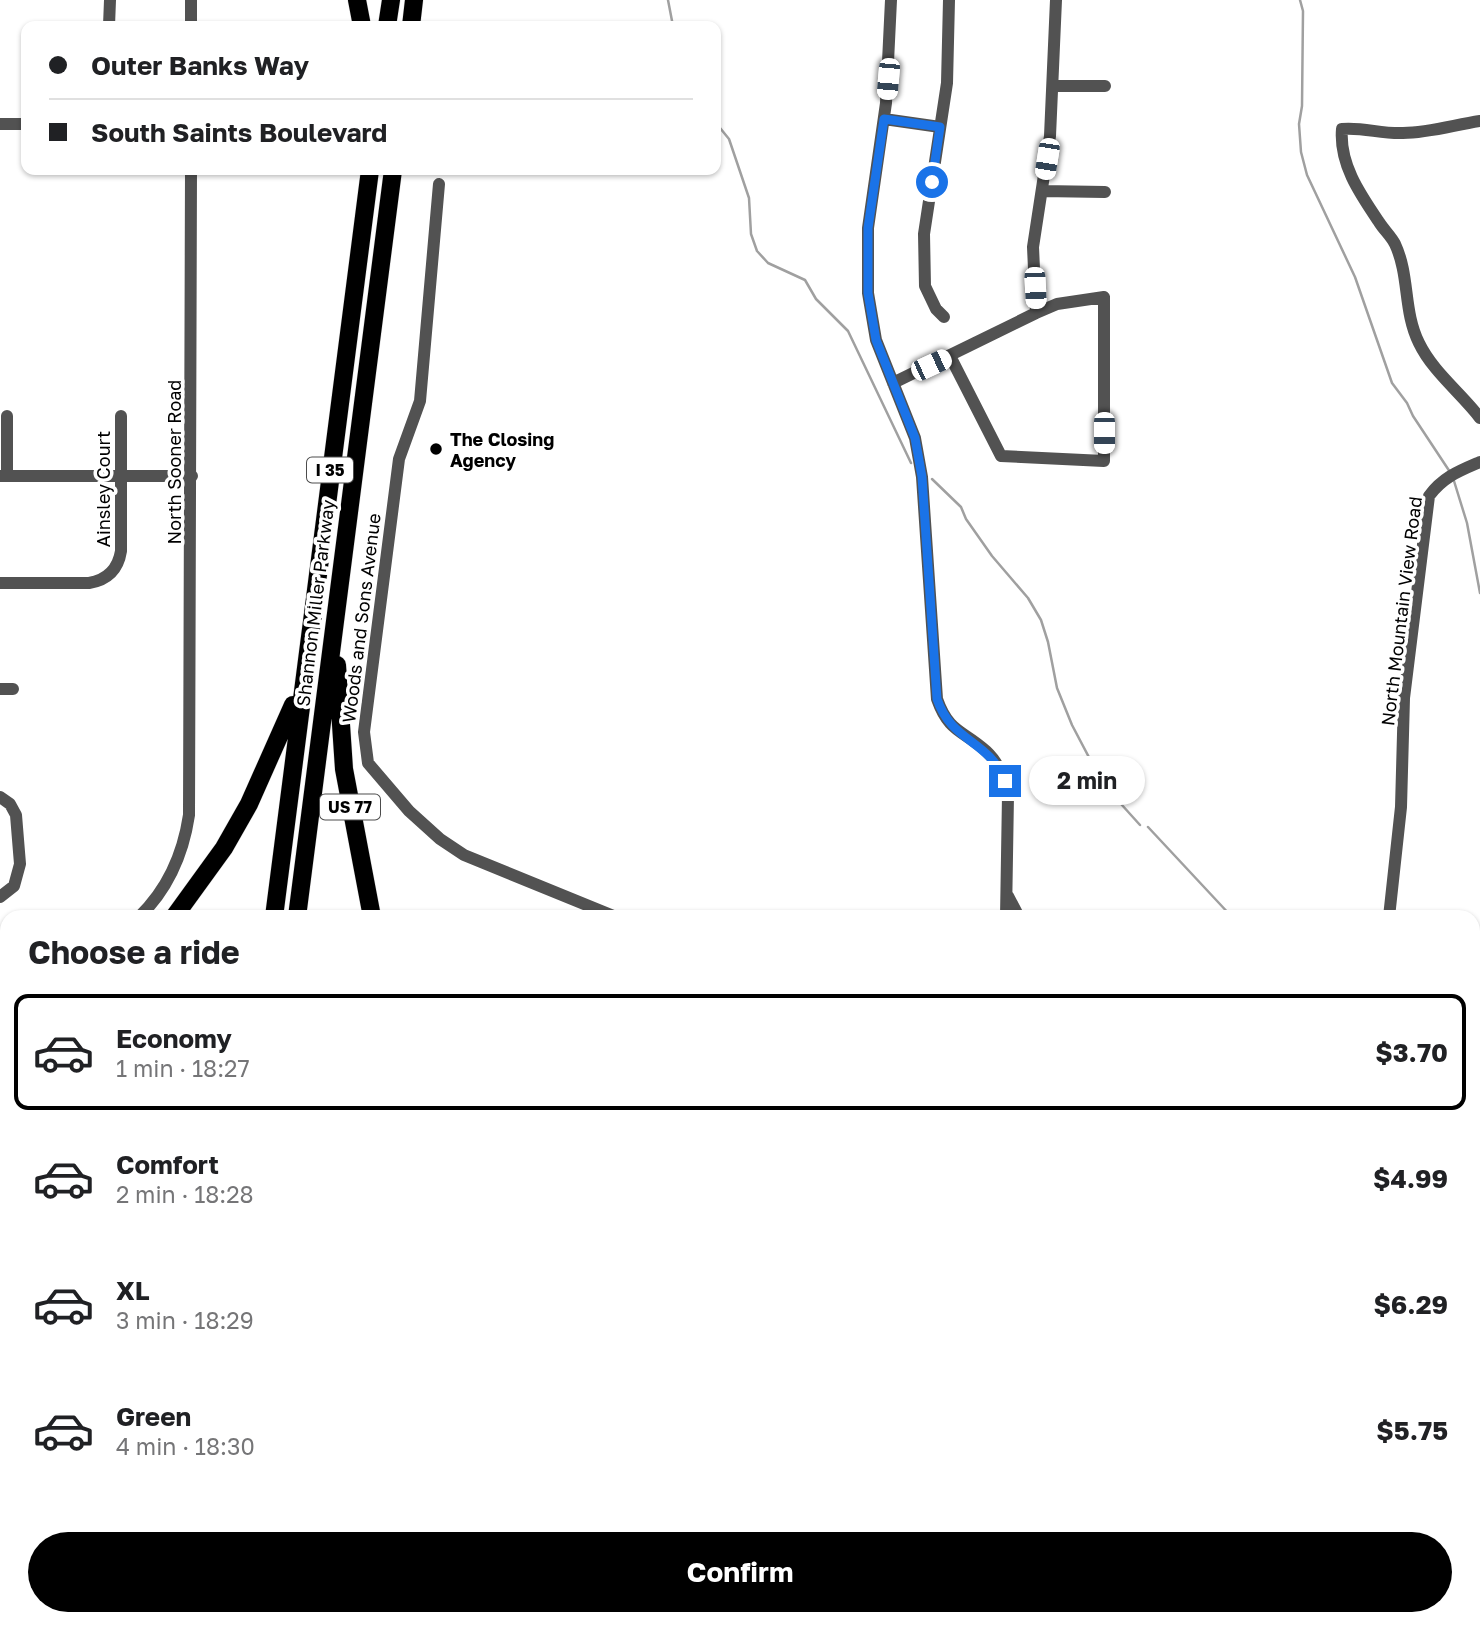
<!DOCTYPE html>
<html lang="en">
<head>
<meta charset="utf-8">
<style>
  body { margin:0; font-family:"Golos Text",sans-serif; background:#f2f2f2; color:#202124; height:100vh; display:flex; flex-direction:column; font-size:26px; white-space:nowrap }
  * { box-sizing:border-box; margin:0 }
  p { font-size:23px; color:#757577 }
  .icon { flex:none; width:38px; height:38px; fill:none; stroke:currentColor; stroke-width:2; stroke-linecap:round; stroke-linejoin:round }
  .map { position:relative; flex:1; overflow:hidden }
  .sheet { position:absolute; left:0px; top:910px; width:1480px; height:716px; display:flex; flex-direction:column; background:#fff; border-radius:21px 21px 0 0; box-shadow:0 2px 5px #0004 }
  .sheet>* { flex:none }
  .hud { position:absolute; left:21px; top:21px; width:700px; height:154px; border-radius:14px; box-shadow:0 2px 5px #0004; display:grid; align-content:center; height:154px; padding:0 28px; background:#fff }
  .end { position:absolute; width:32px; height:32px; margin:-16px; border:9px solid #1a73e8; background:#fff; box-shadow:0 0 0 4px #fff }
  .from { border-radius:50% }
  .bubble { position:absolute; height:49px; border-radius:24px; background:#fff; box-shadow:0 2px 5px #0004; font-size:23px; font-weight:700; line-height:49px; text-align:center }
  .car { position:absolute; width:21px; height:42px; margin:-21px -10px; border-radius:9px; box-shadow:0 0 5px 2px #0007; background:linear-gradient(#fff 24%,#345 0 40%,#fff 0 76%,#345 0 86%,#fff 0) }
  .hud b { display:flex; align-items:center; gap:24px; height:66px; font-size:26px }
  .hud b+b { border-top:2px solid #e0e0e0 }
  .hud i { width:18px; height:18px; background:#202124 }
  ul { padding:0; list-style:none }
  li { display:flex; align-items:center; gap:21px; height:116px; margin:0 14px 10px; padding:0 14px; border:4px solid transparent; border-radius:14px }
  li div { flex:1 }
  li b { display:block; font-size:26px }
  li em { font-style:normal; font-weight:700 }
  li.active { border-color:#000 }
  li>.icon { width:63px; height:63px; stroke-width:1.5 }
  h2 { padding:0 28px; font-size:32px; line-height:84px }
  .primary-button { display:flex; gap:14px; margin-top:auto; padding:14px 28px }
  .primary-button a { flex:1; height:80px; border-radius:42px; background:#000; color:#fff; font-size:28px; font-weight:700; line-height:80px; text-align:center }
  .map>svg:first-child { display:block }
</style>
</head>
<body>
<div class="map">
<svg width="1480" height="1625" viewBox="0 0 1480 1625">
  <rect width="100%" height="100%" fill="#fff"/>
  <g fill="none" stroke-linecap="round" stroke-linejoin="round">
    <path stroke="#a0a0a0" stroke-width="2.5" d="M668,0l5,26
      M1300,0l3,11 -1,95 -3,18 2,28 6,23 48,102 37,106 15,20 6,13 37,56
      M716,123l13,16 20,59 2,36 6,17 11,12 37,17 11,19 32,32 63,132
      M932,479l29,28 5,12 26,37 36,42 13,22 7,22 9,46 15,37 31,59 37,41
      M1454,481l13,42 13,70
      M1148,827l84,90
      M1474,1189l6,6
      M1474,1474h6
      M1182,1625l4,-6"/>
    <g stroke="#dbdbdb" stroke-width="16">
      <path id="major" d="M1474,996h6
        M0,1005l7,-3
        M0,1017l7,1
        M0,1041l7,1"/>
    </g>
    <g stroke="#dbdbdb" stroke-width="19">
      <path id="highway" d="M357,0l5,26
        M387,26l4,-26
        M411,26l3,-26
        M337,665l7,104 28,148
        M174,917l50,-69 25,-44 44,-99
        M274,917l96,-747
        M297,917l96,-747
        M203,1625v-6
        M223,1625v-6"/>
    </g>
    <path stroke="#525252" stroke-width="12" d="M191,0v26
      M891,0l-5,103 -18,125v65l8,47 39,98 7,39 15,222c12,34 26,31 49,52 13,12 19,28 22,44l-2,122
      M109,26l1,-26
      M1053,86h52
      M884,119l56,8
      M1480,121c-26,4 -51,12 -77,12 -22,1 -40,-6 -61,-4 -3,35 18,65 37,93 5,8 12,14 16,22 15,32 8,67 24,99 14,29 42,50 61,75
      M0,124h26
      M439,184l-19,217 -21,58 -35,273 4,31 41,48 31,28 24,16 152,62
      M1042,191l63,1
      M1036,313l-3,-66 17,-111 6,-136
      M944,317l-8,-8 -11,-23 -1,-52 23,-151 2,-83
      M893,383l143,-70 21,-9 47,-7v164l-103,-5 -51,-100
      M0,476h192
      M7,476v-60
      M0,583h89c18,-3 29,-13 32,-32v-135
      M0,689h13
      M0,797l10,7 6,11 4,49 -6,22 -14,11
      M1008,896l11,21
      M139,917c29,-28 44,-62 50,-102l2,-645
      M1389,917l12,-110 3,-109 25,-202c14,-19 30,-25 51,-34
      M162,1625l1,-6
      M264,1625l1,-6"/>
    <use href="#major" stroke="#000" stroke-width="14"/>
    <use href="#highway" stroke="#000" stroke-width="18"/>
  </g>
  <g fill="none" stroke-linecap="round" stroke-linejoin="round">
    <path stroke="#1a73e8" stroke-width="9" d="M932,182l8,-55 -56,-8 -16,109v65l8,47 39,98 7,39 15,222c15,44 51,40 68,82"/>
  </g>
  <circle fill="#000" stroke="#fff" stroke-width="2.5" cx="436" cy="449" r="7"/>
  <g text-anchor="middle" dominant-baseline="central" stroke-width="7" stroke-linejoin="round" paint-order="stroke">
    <g fill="#fff" stroke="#4c4c4c" stroke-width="2">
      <rect x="307" y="457.5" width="46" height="25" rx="5"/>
      <rect x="320" y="794.5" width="60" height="25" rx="5"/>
    </g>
    <g font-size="16" font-weight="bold" fill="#000">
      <text x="330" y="470">I 35</text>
      <text x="350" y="807">US 77</text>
    </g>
    <g font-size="18" font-weight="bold" fill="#000" stroke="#fff" text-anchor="start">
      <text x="450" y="439">The Closing<tspan x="450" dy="21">Agency</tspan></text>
    </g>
    <g font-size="18" fill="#000" stroke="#fff">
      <text transform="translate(174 462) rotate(-90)">North Sooner Road</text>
      <text transform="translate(103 489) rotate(-90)">Ainsley Court</text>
      <text transform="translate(315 603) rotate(-83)">Shannon Miller Parkway</text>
      <text transform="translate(1401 611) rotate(-83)">North Mountain View Road</text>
      <text transform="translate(361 618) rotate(-83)">Woods and Sons Avenue</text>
    </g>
  </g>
</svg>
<i class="end from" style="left:932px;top:182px"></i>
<i class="end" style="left:1005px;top:781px"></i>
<div class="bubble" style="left:1029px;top:756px;width:116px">2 min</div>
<i class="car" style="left:888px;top:79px;rotate:185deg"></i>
<i class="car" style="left:1047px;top:159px;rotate:189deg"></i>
<i class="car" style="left:1035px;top:288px;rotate:177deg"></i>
<i class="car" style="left:931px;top:365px;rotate:65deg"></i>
<i class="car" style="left:1104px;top:433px;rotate:180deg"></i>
<div class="hud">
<b><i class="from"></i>Outer Banks Way</b>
<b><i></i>South Saints Boulevard</b>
</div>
<section class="sheet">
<h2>Choose a ride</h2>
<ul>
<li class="active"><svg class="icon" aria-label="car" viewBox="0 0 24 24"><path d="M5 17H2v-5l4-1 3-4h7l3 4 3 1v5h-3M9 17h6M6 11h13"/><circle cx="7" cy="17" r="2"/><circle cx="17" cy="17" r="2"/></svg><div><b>Economy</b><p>1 min · 18:27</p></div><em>$3.70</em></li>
<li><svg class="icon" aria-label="car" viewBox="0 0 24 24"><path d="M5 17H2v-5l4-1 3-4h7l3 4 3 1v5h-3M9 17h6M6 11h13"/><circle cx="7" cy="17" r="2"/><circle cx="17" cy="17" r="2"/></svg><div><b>Comfort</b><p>2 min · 18:28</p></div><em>$4.99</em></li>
<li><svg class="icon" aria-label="car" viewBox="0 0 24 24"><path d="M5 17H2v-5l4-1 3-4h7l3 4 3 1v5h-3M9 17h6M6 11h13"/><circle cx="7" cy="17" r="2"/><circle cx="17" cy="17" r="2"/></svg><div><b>XL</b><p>3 min · 18:29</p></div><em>$6.29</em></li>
<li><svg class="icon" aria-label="car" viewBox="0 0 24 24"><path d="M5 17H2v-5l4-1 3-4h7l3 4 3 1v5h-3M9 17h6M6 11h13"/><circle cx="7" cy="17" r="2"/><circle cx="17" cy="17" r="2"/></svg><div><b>Green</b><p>4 min · 18:30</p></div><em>$5.75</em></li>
</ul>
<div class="primary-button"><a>Confirm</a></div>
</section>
</div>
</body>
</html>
